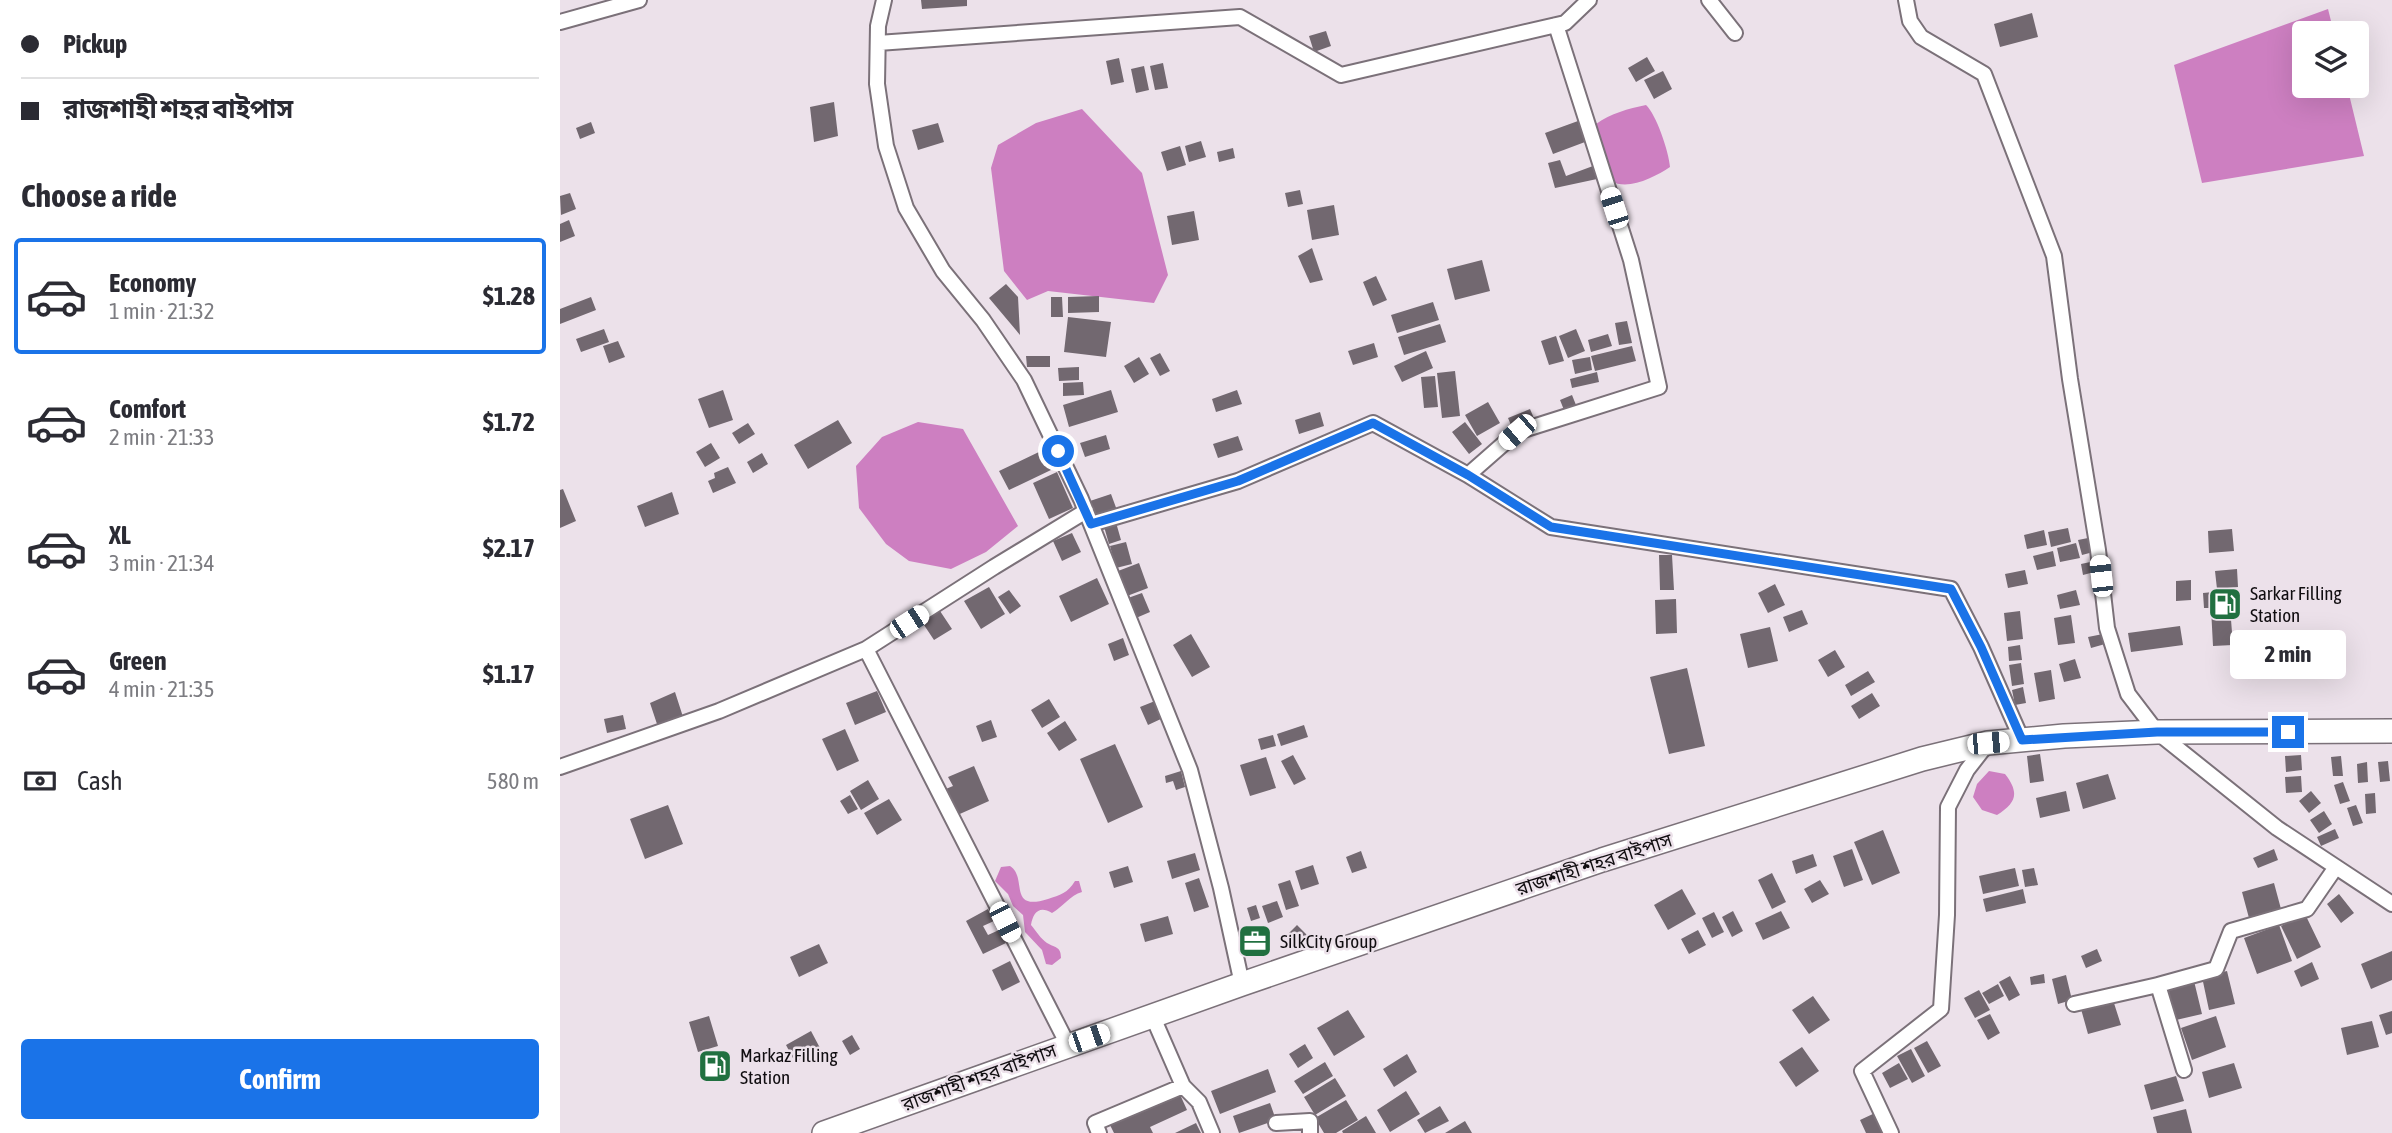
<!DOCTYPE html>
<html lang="en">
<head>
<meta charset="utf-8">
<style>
  body { margin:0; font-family:"Asap Condensed","Noto Sans Bengali",sans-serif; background:#f7f7f7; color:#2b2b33; height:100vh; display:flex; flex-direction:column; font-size:26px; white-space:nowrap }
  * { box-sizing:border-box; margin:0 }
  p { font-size:23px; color:#7c7c81 }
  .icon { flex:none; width:38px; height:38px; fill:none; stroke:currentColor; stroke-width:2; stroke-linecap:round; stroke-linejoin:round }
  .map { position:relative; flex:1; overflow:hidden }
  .drawer { display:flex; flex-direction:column; background:#fff; width:560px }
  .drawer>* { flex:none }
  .guide { display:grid; align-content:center; height:154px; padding:0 21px; background:#fff }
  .fabs { position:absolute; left:1732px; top:21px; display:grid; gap:14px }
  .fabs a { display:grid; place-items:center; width:77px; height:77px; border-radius:7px; background:#fff; box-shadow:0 7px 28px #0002; font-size:35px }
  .end { position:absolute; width:32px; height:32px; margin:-16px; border:9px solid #1a73e8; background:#fff; box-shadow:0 0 0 4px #fff }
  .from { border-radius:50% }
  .bubble { position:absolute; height:49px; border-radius:7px; background:#fff; box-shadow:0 7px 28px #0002; font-size:23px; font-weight:700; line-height:49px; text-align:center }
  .car { position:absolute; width:21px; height:42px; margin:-21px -10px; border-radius:9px; box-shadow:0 0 5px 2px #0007; background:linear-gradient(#fff 24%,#345 0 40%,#fff 0 76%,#345 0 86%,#fff 0) }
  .guide b { display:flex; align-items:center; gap:24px; height:66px; font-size:26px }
  .guide b+b { border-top:2px solid #e1e1e2 }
  .guide i { width:18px; height:18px; background:#2b2b33 }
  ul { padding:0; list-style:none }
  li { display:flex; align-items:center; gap:21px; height:116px; margin:0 14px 10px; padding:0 7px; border:4px solid transparent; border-radius:7px }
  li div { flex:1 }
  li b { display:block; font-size:26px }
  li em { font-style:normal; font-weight:700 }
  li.active { border-color:#1a73e8 }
  li>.icon { width:63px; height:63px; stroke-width:1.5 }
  h2 { padding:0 21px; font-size:32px; line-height:84px }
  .pay { display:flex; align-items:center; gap:18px; height:77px; padding:0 21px; font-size:26px }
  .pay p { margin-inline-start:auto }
  .primary-button { display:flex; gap:14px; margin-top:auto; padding:14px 21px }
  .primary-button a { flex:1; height:80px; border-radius:7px; background:#1a73e8; color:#fff; font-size:28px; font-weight:700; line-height:80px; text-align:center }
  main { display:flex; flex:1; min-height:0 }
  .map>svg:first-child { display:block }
</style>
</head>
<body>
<main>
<section class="drawer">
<div class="guide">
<b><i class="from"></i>Pickup</b>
<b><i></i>রাজশাহী শহর বাইপাস</b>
</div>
<h2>Choose a ride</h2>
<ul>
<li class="active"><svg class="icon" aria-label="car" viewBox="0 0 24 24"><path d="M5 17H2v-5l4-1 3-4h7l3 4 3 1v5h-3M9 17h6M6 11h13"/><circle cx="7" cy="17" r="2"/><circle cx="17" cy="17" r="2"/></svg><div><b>Economy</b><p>1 min · 21:32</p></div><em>$1.28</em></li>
<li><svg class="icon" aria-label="car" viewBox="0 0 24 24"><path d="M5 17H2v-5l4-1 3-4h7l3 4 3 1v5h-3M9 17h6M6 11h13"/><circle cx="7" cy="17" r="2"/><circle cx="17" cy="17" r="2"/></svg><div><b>Comfort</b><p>2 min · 21:33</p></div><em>$1.72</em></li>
<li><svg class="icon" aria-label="car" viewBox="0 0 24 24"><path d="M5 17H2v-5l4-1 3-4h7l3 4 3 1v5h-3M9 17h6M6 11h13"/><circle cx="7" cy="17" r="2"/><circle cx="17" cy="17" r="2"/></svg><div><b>XL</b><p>3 min · 21:34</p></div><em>$2.17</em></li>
<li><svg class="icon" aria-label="car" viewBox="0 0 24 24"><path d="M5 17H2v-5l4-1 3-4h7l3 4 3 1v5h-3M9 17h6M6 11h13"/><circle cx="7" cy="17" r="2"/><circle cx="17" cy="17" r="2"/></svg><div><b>Green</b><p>4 min · 21:35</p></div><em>$1.17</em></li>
</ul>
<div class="pay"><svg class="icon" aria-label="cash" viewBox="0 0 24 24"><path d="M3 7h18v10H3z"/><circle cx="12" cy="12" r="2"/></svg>Cash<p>580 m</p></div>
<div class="primary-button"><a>Confirm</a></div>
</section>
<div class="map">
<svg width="1832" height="1133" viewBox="0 0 1832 1133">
  <rect width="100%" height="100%" fill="#ece1ea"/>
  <path fill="#cd7fc1" d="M1768,9l6,24h-29v53h42l17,70 -162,27 -28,-118z
    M1086,105c10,9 23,47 24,62 -15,10 -42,24 -59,14l-17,-48 2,-9c15,-11 32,-15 50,-19z
    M522,109l60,64 26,102 -14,28 -106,-12 -21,9 -23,-29 -13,-103 7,-23 38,-22z
    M358,422l45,7 55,97 -32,26 -35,17 -42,-8 -23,-17 -27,-36 -3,-42 26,-29z
    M1429,771l16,3c15,19 11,29 -8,41l-15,-5 -9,-13 4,-13z
    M450,866c18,11 -3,46 38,33 12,-4 20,-6 27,-18h4l3,11c-12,3 -19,15 -30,21 -13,-8 -19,0 -21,12 5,6 10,14 16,18 8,5 14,3 14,15l-9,7 -6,-1 -4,-14 -17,-18 -2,-17 -10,-9 -5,-12 -13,-13 6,-14z"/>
  <path fill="#726870" d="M361,0h46v6l-45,3z
    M1472,13l6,24 -38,10 -6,-23z
    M766,31l5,15 -17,6 -5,-16z
    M1087,57l8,14 -19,11 -8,-14z
    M559,58l5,24 -13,3 -5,-24z
    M603,63l5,25 -13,2 -5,-24z
    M584,66l5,24 -13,3 -5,-24z
    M1103,71l9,18 -18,10 -10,-19z
    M274,102l4,34 -24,6 -4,-35z
    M1018,121l7,21 -32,12 -8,-21z
    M31,122l4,11 -15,6 -4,-11z
    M378,123l6,19 -26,8 -6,-20z
    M641,141l5,16 -17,5 -4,-16z
    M620,146l6,19 -19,6 -6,-19z
    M673,148l2,10 -16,4 -2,-10z
    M1000,160l6,16 27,-10 4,13 -42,9 -7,-25z
    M740,190l3,14 -15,3 -3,-14z
    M10,193l6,16 -15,6 -1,-19z
    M774,205l5,30 -27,5 -5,-30z
    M634,211l5,29 -27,5 -5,-29z
    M9,220l6,16 -15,6v-18z
    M752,248l11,32 -13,3 -12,-27z
    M922,260l8,31 -35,9 -8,-31z
    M816,276l11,24 -14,6 -10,-24z
    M446,284l12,13 2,38 -31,-37z
    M539,296v16l-31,1v-16z
    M31,297l5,13 -36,14v-15z
    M491,297h11l1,20h-12z
    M873,302l6,18 -42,13 -6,-18z
    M508,317l43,5 -5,35 -42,-5z
    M1067,321l5,22 -13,2 -4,-22z
    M880,324l6,18 -42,13 -6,-18z
    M44,329l5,13 -28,10 -5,-13z
    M1016,329l9,22 -17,7 -9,-22z
    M1048,334l4,12 -21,6 -3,-12z
    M996,336l8,25 -15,4 -8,-24z
    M58,341l7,16 -16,6 -6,-17z
    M814,343l4,14 -25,8 -5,-14z
    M1072,346l4,15 -41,10 -4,-15z
    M866,351l7,17 -31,14 -8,-16z
    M600,353l10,18 -10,5 -10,-18z
    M466,356h24v11h-23z
    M579,357l10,17 -15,9 -10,-17z
    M1030,357l2,13 -17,4 -3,-14z
    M519,367v13l-20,1 -1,-13z
    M895,371l5,45 -18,2 -5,-45z
    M1037,372l2,10 -27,6 -2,-9z
    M875,376l3,31 -14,1 -3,-31z
    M523,382l1,13 -21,1v-13z
    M163,390l10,30 -24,8 -11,-29z
    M551,390l7,22 -49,15 -6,-22z
    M677,390l5,14 -26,8 -4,-13z
    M1012,395l6,15 -12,5 -6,-15z
    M928,402l12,21 -23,13 -12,-21z
    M970,409l6,14 -22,9 -6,-14z
    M760,412l4,14 -25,8 -4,-14z
    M278,420l14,23 -44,26 -14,-24z
    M905,422l17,22 -13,10 -17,-22z
    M188,423l7,11 -16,10 -7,-11z
    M546,435l4,14 -25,8 -5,-14z
    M678,436l5,14 -25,8 -5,-14z
    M151,443l9,15 -15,9 -9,-15z
    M481,451l10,19 -42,20 -10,-19z
    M202,453l6,11 -15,9 -6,-11z
    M168,467l8,16 -23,10 -5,-12 7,-3 -1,-5z
    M497,472l16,36 -24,11 -16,-36z
    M3,489l13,32 -16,7v-38z
    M112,492l7,22 -34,13 -8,-21z
    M551,494l7,19 -21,8 -7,-20z
    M555,519l6,21 -12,4 -6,-21z
    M1508,528l3,14 -20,5 -3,-15z
    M1672,529l2,22 -25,2 -1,-22z
    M1484,530l3,15 -20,4 -3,-14z
    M512,533l9,19 -19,9 -9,-20z
    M1538,536l3,14 -19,5 -4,-15z
    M566,542l6,22 -16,4 -6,-22z
    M1516,543l4,15 -20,4 -3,-14z
    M1493,551l3,15 -19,4 -4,-14z
    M1099,555h13l2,35h-14z
    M1535,561l3,10 -15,4 -2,-11z
    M579,563l9,25 -21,8 -9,-25z
    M1677,569l1,18 -21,2 -2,-18z
    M1465,570l3,14 -20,4 -3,-14z
    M537,578l12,26 -38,18 -12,-26z
    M1631,580v20l-15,1v-20z
    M1215,584l10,21 -17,8 -10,-20z
    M429,587l16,27 -24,15 -17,-28z
    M449,590l12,16 -11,8 -12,-17z
    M1516,590l4,15 -20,4 -3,-14z
    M1675,590l1,17h-6l3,38 -20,1 -2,-38h-7l-1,-15z
    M582,593l8,19 -14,6 -8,-20z
    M1116,599l1,34 -21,1 -1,-34z
    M1242,610l6,14 -19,8 -6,-15z
    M380,611l12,18 -18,11 -12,-18z
    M1460,611l3,28 -16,2 -3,-28z
    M1511,615l4,28 -17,2 -4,-27z
    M1620,626l3,19 -52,7 -3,-19z
    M1210,627l8,34 -30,7 -8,-34z
    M631,634l19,33 -18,10 -19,-32z
    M1543,634l2,10 -14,4 -3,-11z
    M563,638l6,17 -15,6 -6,-17z
    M1460,645l2,15 -13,1 -1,-14z
    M1275,650l10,17 -17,10 -10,-17z
    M1515,659l6,19 -17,4 -5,-18z
    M1461,663l3,21 -12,2 -3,-21z
    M1127,668l18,78 -36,8 -19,-77z
    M1491,670l4,29 -16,3 -5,-29z
    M1308,671l7,11 -24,14 -6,-11z
    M1463,687l3,16 -11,2 -3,-15z
    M317,691l9,21 -31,13 -9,-22z
    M115,692l9,28 -25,10 -9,-27z
    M1312,693l8,13 -21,13 -8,-13z
    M489,699l11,18 -18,11 -11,-18z
    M595,701l8,17 -15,7 -8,-18z
    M63,715l3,14 -19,4 -3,-14z
    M431,720l6,17 -15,5 -6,-16z
    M505,721l12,19 -18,11 -12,-18z
    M744,725l4,12 -27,9 -4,-12z
    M285,729l14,32 -22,10 -15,-32z
    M713,735l3,11 -15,4 -3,-11z
    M555,744l28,63 -35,16 -28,-64z
    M1480,754l4,27 -14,2 -3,-27z
    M733,755l13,24 -12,6 -13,-24z
    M1741,755l1,15 -16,2 -1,-16z
    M1781,756l2,20h-10l-2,-19z
    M706,757l10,31 -26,8 -10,-31z
    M1828,761l2,20 -10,1 -2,-20z
    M1807,762l1,20 -10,1 -1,-19z
    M414,766l15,35 -36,16 -12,-26 12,-5 -5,-9z
    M621,771l4,16 -9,3 -3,-9 -7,2 -1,-7z
    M1548,774l8,25 -33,10 -7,-26z
    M1741,776l1,16 -16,1 -1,-16z
    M308,780l11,19 -18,11 -11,-19z
    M1783,782l7,19 -10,3 -6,-19z
    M1506,791l4,20 -30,7 -4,-20z
    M1751,791l10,12 -12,10 -10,-12z
    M1815,793l1,20 -10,1 -1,-20z
    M290,795l8,14 -10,5 -8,-13z
    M329,799l13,21 -25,15 -13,-22z
    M108,805l15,39 -38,15 -15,-40z
    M1796,805l7,18 -10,3 -6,-18z
    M1764,811l8,13 -13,9 -9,-13z
    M1775,829l4,9 -18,8 -4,-9z
    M1323,830l17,43 -28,12 -18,-43z
    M1292,849l11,31 -19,7 -11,-31z
    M1714,849l4,11 -20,8 -5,-10z
    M801,851l6,17 -15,5 -6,-16z
    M635,853l5,17 -28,9 -5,-18z
    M1253,854l4,12 -21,8 -4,-13z
    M753,865l6,19 -18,6 -6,-19z
    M568,866l5,16 -19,6 -5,-16z
    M1455,868l4,18 -36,8 -4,-18z
    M1474,868l4,17 -13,2 -3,-17z
    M1212,873l14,29 -14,7 -14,-29z
    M639,878l10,29 -15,5 -9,-29z
    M730,880l9,26 -13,4 -8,-26z
    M1260,880l9,14 -17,9 -8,-14z
    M1714,883l7,26 -32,9 -7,-26z
    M1122,889l14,25 -28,16 -14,-25z
    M1463,889l3,14 -40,9 -3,-13z
    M1779,894l15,19 -13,10 -14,-19z
    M717,901l6,16 -15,6 -6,-17z
    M696,905l4,13 -9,3 -4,-13z
    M428,909l6,12 -11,5 5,9 11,-5 7,13 -23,11 -17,-33z
    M1173,911l10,20 -11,6 -10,-20z
    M1221,911l9,17 -27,12 -8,-17z
    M1154,912l10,20 -12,6 -10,-20z
    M1745,914l16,33 -24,12 -16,-33z
    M608,916l5,18 -28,8 -5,-18z
    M737,925l11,11 -9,9 -11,-11z
    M1719,925l13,36 -35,13 -13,-36z
    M1138,930l8,15 -17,9 -8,-15z
    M259,944l9,19 -29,14 -9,-20z
    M1537,949l5,12 -16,7 -5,-12z
    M1832,951v29l-21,9 -10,-25z
    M450,961l10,21 -18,9 -10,-21z
    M1752,962l7,17 -18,8 -7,-16z
    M1667,971l8,33 -26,6 -7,-33z
    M1484,974l1,9 -14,2 -1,-8z
    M1506,975l6,25 -14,4 -6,-25z
    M1450,976l10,19 -11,6 -10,-19z
    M1634,981l8,33 -26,6 -8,-32z
    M1438,984l6,12 -15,8 -7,-11z
    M1419,990l11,20 -15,8 -11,-20z
    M1253,996l17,24 -21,14 -17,-24z
    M1553,1000l8,25 -33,9 -7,-25z
    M788,1010l17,27 -31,19 -17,-28z
    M1832,1011v22l-6,2 -7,-20z
    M1430,1014l10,19 -12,7 -11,-20z
    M149,1016l9,30 -20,6 -9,-30z
    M1656,1016l10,31 -34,13 -11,-32z
    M1812,1021l7,26 -32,8 -6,-27z
    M251,1031l9,17 -25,14 -9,-17z
    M292,1035l8,14 -10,6 -8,-14z
    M1367,1041l14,25 -13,7 -14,-25z
    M745,1044l8,14 -15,10 -9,-14z
    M1242,1047l17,24 -23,16 -17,-25z
    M1351,1049l14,27 -13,7 -15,-27z
    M847,1054l10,18 -23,15 -11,-18z
    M765,1062l8,14 -30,18 -9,-13z
    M1339,1063l9,16 -18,9 -8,-15z
    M1674,1063l8,25 -33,10 -7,-26z
    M708,1069l8,23 -56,22 -9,-23z
    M1616,1076l8,25 -33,9 -7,-25z
    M775,1078l11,18 -31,19 -11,-18z
    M618,1090l9,20 -37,17 3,6h-39l-5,-10z
    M846,1091l14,23 -30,18 -13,-22z
    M786,1100l12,20 -22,13h-12l-9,-15z
    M710,1103l6,17 -37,13 -6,-17z
    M880,1106l9,15 -24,12 -8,-13z
    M1626,1109l6,24h-35l-4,-16z
    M1315,1113l9,20h-18l-6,-13z
    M806,1116l10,17h-33l-1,-2z
    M905,1121l7,12h-27z
    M636,1123l5,10h-26z"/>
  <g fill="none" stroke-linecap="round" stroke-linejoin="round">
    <g stroke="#7b7179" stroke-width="18">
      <path id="minor" d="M324,0l-6,26 -1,58 9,62 20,62 37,63 40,49 41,60 57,119 109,271 31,118 21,96
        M1149,0l26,33
        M1346,0l4,21 11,16 63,37 70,182 16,123 28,171 9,78 21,66 29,38 120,96 115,76
        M0,22l79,-22
        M318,43l362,-26 101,58 224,-52 24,-23
        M908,475l83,52 400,62 30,58 41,93
        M531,524l147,-43 135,-58 95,52 49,-43 142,-45 -28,-127 -75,-235
        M306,649l202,396
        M0,767l159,-56 147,-62 128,-82 92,-56
        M1514,1004l84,-19
        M1624,1070l-26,-85 58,-16 15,-38 76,-22 29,-42
        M623,1086l16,16 13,31
        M716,1123l34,-2v12
        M539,1133l-4,-10 88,-37 -31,-71
        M1331,1133l-29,-62 79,-62 6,-94 1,-108 19,-37 21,-27"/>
    </g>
    <g stroke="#7b7179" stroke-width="26">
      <path id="trunk" d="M264,1133l418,-149 360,-124 320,-101 66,-16 76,-7 93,-4 235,-1"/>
    </g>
    <use href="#minor" stroke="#fff" stroke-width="14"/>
    <use href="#trunk" stroke="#fff" stroke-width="23"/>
  </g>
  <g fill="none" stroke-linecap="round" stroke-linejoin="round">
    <path stroke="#1a73e8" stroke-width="9" d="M498,451l33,73 147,-43 135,-58 95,52 83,52 400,62 30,58 41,93 135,-8h131"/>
  </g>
  <defs>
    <g id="fuel-square" transform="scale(1.75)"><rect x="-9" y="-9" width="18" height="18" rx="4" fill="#217040" stroke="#ece1ea"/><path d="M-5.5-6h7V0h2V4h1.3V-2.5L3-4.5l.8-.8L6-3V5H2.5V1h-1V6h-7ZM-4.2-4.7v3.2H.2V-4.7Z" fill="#fff"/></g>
    <g id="office-square" transform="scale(1.75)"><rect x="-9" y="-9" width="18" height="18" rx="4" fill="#217040" stroke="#ece1ea"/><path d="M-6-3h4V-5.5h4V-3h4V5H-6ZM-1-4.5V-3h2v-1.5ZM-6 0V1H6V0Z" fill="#fff"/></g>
  </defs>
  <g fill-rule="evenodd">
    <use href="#fuel-square" x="1665" y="604"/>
    <use href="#office-square" x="695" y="941"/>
    <use href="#fuel-square" x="155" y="1066"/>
  </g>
  <g text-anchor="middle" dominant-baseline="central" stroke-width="5" stroke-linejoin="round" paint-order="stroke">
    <g font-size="19" fill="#100d10" stroke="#ece1ea" text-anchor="start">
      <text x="1690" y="593">Sarkar Filling<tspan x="1690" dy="22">Station</tspan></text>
      <text x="720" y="941">SilkCity Group</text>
      <text x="180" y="1055">Markaz Filling<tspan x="180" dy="22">Station</tspan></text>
    </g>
    <g font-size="19" fill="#100d10" stroke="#ece1ea">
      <text transform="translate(1034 864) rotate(-18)">রাজশাহী শহর বাইপাস</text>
      <text transform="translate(419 1077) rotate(-20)">রাজশাহী শহর বাইপাস</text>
    </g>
  </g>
</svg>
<div class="fabs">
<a><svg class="icon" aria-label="layers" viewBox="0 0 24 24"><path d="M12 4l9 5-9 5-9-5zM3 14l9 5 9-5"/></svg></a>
</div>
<i class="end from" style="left:498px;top:451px"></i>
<i class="end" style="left:1728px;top:732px"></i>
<div class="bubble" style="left:1670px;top:630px;width:116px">2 min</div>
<i class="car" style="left:1054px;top:208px;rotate:342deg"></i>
<i class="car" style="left:957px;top:432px;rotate:229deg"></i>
<i class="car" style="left:1541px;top:576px;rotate:354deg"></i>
<i class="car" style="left:349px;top:622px;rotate:57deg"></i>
<i class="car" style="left:1428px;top:743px;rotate:85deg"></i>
<i class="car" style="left:445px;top:922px;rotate:153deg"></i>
<i class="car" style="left:529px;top:1038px;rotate:71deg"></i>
</div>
</main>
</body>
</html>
